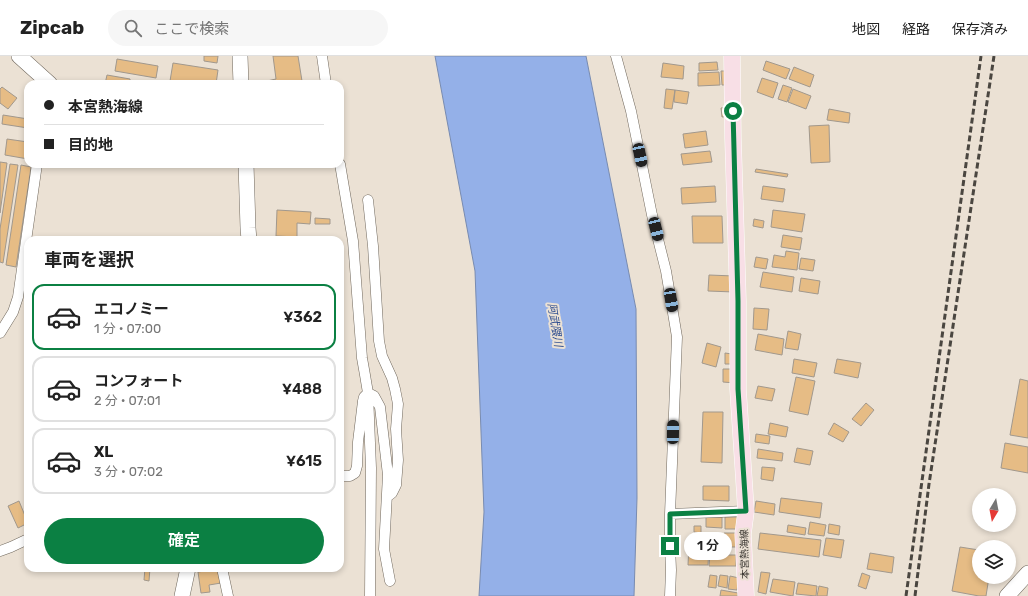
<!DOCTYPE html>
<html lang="ja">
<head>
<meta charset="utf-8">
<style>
  body { margin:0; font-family:Rubik,"Noto Sans JP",sans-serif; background:#f6f6f6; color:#222; height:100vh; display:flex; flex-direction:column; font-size:15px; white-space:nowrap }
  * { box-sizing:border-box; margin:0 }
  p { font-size:13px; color:#767676 }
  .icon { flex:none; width:22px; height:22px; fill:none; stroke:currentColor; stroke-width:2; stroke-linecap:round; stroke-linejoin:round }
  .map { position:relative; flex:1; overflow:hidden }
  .panel { position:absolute; left:24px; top:180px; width:320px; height:336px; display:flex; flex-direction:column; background:#fff; border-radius:12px; box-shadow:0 2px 6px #0003 }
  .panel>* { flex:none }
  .top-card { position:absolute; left:24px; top:24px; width:320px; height:88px; border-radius:12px; box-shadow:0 2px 6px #0003; display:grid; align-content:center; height:88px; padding:0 20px; background:#fff }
  .needle { width:26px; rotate:190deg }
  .tools { position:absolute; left:972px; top:432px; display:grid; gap:8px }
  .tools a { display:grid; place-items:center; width:44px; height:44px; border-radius:50%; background:#fff; box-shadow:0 2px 6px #0003; font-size:20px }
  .end { position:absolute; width:18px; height:18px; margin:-9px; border:5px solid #0b8043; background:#fff; box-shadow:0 0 0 2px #fff }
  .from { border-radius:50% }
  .bubble { position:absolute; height:28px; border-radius:14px; background:#fff; box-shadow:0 2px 6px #0003; font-size:13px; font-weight:600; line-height:28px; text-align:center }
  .car { position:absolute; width:12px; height:24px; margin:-12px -6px; border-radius:5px; box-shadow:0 0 3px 1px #0007; background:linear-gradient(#222 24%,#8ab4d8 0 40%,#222 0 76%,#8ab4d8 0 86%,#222 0) }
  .top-card b { display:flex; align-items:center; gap:14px; height:38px; font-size:15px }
  .top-card b+b { border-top:1px solid #e0e0e0 }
  .top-card i { width:10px; height:10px; background:#222 }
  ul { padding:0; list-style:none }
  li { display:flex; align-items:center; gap:12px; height:66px; margin:0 8px 6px; padding:0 12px; border:2px solid #e0e0e0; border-radius:12px }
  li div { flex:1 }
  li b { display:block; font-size:15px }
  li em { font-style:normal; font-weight:600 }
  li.on { border-color:#0b8043 }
  li>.icon { width:36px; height:36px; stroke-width:1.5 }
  h2 { padding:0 20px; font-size:18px; line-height:48px }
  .primary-button { display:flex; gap:8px; margin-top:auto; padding:8px 20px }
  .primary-button a { flex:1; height:46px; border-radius:24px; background:#0b8043; color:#fff; font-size:16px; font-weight:600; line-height:46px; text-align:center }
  header { display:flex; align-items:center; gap:24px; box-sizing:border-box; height:56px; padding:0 20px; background:#fff; border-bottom:1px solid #e0e0e0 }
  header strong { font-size:19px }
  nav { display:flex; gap:22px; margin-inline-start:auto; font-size:14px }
  .search { width:280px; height:36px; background:#f6f6f6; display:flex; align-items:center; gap:10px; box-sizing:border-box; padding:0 14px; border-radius:22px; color:#767676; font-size:15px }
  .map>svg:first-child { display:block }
</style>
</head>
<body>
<header>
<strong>Zipcab</strong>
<div class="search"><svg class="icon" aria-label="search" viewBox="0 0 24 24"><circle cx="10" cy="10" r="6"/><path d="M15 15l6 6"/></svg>ここで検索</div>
<nav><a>地図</a><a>経路</a><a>保存済み</a></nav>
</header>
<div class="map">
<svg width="1028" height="540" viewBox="0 0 1028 540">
  <rect width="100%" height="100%" fill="#ebe1d4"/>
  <path fill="#94b0e8" stroke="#788bb0" d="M435,0h151l50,253 1,189 -3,98h-155l5,-84 -9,-241z"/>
  <path fill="#e6bc85" stroke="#a1988d" d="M204,0h14l-1,7 -13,-2z
    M273,0h25l4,25 -13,2v1h-31v-1l18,-4z
    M117,3l41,7 -2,12 -41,-7z
    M766,5l24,8 -4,10 -23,-9z
    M717,6l1,8 -19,1v-8z
    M173,7l45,7 -2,14h-25l-21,-3z
    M663,7l21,3 -1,13 -22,-2z
    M794,11l20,8 -4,12 -21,-8z
    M721,15h7v14h-6z
    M719,16l1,13 -22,1v-13z
    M107,19l23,4v5h-25z
    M762,22l16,5 -5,15 -16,-6z
    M783,29l9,3 -5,14 -9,-3z
    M2,31l15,11 -9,11 -8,-6v-14z
    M666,33l9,1 -3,19 -8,-1z
    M793,33l18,7 -5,13 -18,-7z
    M675,34l14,2 -2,12 -13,-2z
    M728,51l1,9 -7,1 -1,-9z
    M829,53l21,4 -1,10 -22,-3z
    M3,59l25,4v9l-26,-4z
    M829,69l1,37 -19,1 -2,-37z
    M706,75l2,14 -23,3 -2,-14z
    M7,83l21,3v17l-23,-4z
    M710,95l2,11 -29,3 -2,-11z
    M0,106l7,1 -7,50z
    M10,108l8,1 -15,98 -3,-1v-33z
    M21,109l10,2 -15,100 -10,-2z
    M756,113l32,5 -1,3 -32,-5z
    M715,130l1,16 -34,2 -1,-16z
    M763,130l22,3 -2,13 -22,-3z
    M277,154l34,2 -1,12 -13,-1v14l-21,-1z
    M773,154l32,4 -3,18 -31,-5z
    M692,160h30l1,27h-30z
    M315,162l15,1v5h-15z
    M754,163l10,2 -1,7 -10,-2z
    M783,179l19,3 -2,12 -19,-3z
    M786,195l13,2 -2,17 -25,-3 2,-12 11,2z
    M756,201l12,2 -2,10 -12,-2z
    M801,202l14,2 -2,11 -14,-2z
    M763,216l31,5 -2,15 -32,-5z
    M709,219l25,1v16l-26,-1z
    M801,222l19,3 -2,13 -19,-3z
    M754,252l15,1 -2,21 -14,-1z
    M788,275l13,3 -3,16 -13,-2z
    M758,278l26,5 -2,16 -27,-5z
    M340,282h3l-3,17z
    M707,287l14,4 -5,20 -14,-4z
    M725,297l7,1v10h-7z
    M794,303l23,4 -3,14 -22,-4z
    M837,303l24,4 -3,15 -24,-5z
    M723,313h12v14l-12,-1z
    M796,321l19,4 -7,34 -19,-4z
    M1020,323l8,2v57l-18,-3z
    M758,330l17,3 -3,12 -17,-3z
    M866,347l8,7 -13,16 -9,-7z
    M703,356h20l-1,51 -21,-1z
    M770,367l18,4 -2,10 -18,-3z
    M834,367l15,9 -6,10 -15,-8z
    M756,378l14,2 -1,8 -14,-2z
    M1005,387l23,4v26l-27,-5z
    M797,392l16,3 -3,14 -16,-3z
    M758,393l25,4 -1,8 -25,-3z
    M762,411l13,1 -2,13 -12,-2z
    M703,430h26v15l-26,-1z
    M781,442l41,5 -2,15 -41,-6z
    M19,445l9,22 -10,5 -10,-22z
    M756,445l19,3 -1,11 -20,-3z
    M706,461h16v11l-16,-1z
    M725,461h13v12h-13z
    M810,466l16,3 -2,11 -16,-2z
    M829,468l11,2 -1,9 -11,-2z
    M788,469l18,3 -1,7 -18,-3z
    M694,470h7v7l-7,-1z
    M724,477h13v14h-14z
    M760,477l61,7 -2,17 -61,-8z
    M712,481h8v11h-8z
    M826,482l18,2 -3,18 -18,-3z
    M689,489l20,1 -1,19h-20z
    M960,491l19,3v27h10l-3,19h-7l-27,-5z
    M870,497l24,4 -2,16 -25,-4z
    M710,499h26v11h-27z
    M145,512h5l-1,13 -5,-1z
    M219,513l2,14 -12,2 1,7 -9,1 -3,-21z
    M761,516l9,1 -4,21 -8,-2z
    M862,517l8,3 -4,13 -8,-3z
    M710,519l7,1 -1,12 -8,-1z
    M720,519l8,1 -1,12 -9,-2z
    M730,520l9,2 -2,12 -9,-1z
    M773,523l22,3 -2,14 -23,-4z
    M798,527l19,3 -1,10 -20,-2z
    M819,530l9,2 -1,8h-10z
    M721,534l17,3v3h-18z"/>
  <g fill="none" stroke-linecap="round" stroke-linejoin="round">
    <g stroke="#70685d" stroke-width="11">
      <path id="street" d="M322,0l4,28
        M616,0l15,55 21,104 14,56 11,66 -7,177v32l1,24 -1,26
        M340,108l13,77 9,117 3,17 3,18 3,75 -1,128
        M368,144l5,46 6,95 3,15 10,22 3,11 3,15 -2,25 2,31 -2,25 -4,8 -5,4
        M0,277l13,-21 5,-15 19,-133
        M340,420h10l5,-3 2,-7 1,-24 5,-41 1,-4 4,-4 6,3 6,11 8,68 -4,74 6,32
        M670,458l76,-3
        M0,495l11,-4 17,-8
        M222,512l6,28"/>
    </g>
    <g stroke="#70685d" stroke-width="16">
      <path id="secondary" d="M19,0l31,28
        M240,0l1,28
        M246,108l2,64 1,12
        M182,540l6,-28
        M1007,540l21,-23"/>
    </g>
    <g stroke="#fff" stroke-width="17">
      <path id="primary" d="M732,0l1,82 5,163v88l8,122 -3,23 3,62"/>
    </g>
    <use href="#street" stroke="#fff" stroke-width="10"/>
    <use href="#secondary" stroke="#fff" stroke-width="15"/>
    <use href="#primary" stroke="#f8dfe6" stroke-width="16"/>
    <path stroke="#4a4640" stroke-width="3" stroke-dasharray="6 3" stroke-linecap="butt" d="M906,540l75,-540
      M915,540l14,-112 65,-428"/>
  </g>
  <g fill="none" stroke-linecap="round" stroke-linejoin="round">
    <path stroke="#0b8043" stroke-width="5" d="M670,490v-32l76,-3 -8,-122v-88l-5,-190"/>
  </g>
  <g text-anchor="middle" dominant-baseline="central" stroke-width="4" stroke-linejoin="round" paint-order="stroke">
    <g font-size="10" fill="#38342f" stroke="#ebe1d4">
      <text transform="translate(745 498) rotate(-91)">本宮熱海線</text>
    </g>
    <g font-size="11" font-style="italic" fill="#2d4c8f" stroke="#ebe1d4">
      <text transform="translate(555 269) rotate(81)">阿武隈川</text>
    </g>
  </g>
</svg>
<div class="tools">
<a><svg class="needle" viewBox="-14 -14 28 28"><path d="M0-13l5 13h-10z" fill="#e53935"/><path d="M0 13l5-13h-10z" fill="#767676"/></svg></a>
<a><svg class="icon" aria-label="layers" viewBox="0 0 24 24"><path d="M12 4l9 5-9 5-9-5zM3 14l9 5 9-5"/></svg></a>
</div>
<i class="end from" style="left:733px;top:55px"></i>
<i class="end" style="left:670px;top:490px"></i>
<div class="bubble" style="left:684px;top:476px;width:48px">1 分</div>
<i class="car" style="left:640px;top:99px;rotate:168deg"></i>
<i class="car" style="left:656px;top:173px;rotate:166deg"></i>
<i class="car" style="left:671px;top:244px;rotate:170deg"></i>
<i class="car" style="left:673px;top:376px;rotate:1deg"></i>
<div class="top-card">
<b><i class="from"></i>本宮熱海線</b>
<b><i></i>目的地</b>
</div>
<section class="panel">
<h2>車両を選択</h2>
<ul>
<li class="on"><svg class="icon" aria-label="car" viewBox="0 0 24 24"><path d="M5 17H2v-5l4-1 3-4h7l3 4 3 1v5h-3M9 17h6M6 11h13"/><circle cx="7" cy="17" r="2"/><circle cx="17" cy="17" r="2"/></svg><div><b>エコノミー</b><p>1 分 · 07:00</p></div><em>¥362</em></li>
<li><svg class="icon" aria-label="car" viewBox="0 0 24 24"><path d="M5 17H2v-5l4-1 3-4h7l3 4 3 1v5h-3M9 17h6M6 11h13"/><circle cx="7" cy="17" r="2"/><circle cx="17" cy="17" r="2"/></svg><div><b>コンフォート</b><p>2 分 · 07:01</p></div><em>¥488</em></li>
<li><svg class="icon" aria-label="car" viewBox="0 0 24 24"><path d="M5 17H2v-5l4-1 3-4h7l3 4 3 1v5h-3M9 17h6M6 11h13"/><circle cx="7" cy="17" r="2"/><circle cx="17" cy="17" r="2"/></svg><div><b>XL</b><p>3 分 · 07:02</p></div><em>¥615</em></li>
</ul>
<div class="primary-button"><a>確定</a></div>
</section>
</div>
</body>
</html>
